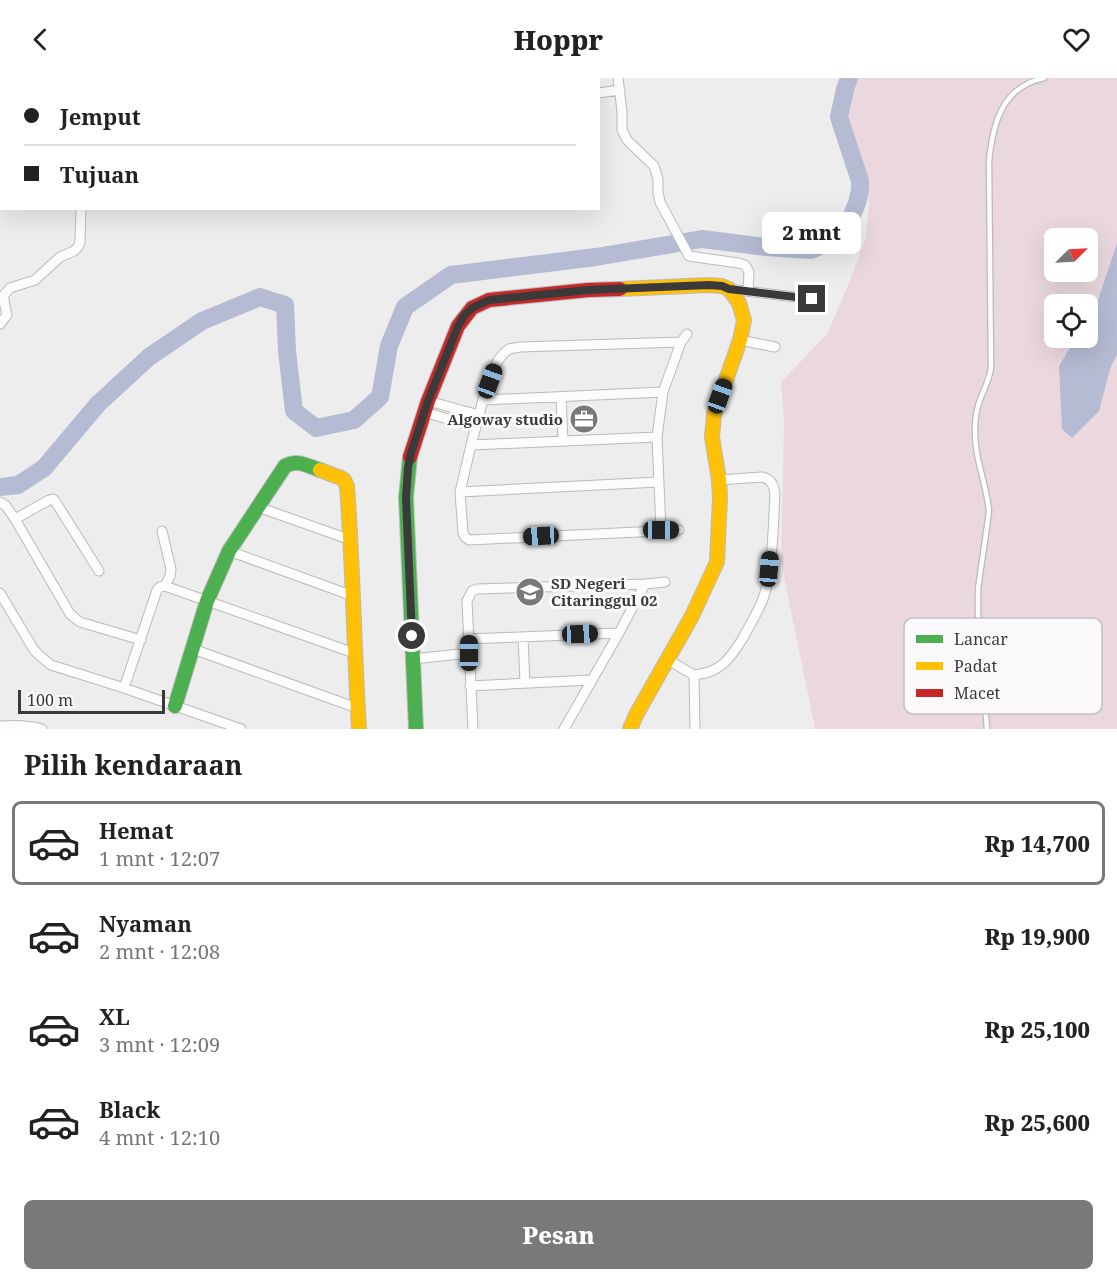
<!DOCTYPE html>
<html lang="id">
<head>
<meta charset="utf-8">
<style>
  body { margin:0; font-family:"Noto Serif",serif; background:#f6f6f6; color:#222; height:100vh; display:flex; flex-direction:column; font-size:22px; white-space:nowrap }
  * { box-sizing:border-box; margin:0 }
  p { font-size:20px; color:#767676 }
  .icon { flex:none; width:33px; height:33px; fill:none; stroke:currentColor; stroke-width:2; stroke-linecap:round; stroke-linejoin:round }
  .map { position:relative; height:651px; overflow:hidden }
  .drawer { display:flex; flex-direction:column; background:#fff; flex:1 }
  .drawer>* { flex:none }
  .banner { position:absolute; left:0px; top:0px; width:600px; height:132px; box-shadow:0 6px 24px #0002; display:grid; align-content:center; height:132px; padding:0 24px; background:#fff }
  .needle { width:39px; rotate:66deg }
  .fabs { position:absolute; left:1044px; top:150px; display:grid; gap:12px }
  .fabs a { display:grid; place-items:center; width:54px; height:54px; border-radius:9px; background:#fff; box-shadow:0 6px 24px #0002; font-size:30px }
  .scale { position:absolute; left:18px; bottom:15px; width:147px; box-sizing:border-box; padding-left:6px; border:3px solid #3b3a3b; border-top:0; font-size:16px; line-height:21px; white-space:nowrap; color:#3b3a3b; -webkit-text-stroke:4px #fbf9fc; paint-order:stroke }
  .end { position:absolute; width:27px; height:27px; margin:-14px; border:8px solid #3b3a3b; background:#fff; box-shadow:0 0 0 3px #fff }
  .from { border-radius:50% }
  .bubble { position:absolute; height:42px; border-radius:9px; background:#fff; box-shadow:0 6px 24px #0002; font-size:20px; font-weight:800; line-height:42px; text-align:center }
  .car { position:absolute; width:18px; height:36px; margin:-18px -9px; border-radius:8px; box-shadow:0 0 4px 2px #0007; background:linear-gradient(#222 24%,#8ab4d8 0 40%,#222 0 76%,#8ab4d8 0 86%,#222 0) }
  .banner b { display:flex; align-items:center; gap:21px; height:57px; font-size:22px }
  .banner b+b { border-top:2px solid #e0e0e0 }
  .banner i { width:15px; height:15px; background:#222 }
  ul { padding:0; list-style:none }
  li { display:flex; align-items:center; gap:18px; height:84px; margin:0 12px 9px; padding:0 12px; border:3px solid transparent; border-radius:9px }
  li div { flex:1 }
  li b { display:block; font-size:22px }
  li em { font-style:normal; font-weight:800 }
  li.selected { border-color:#7a797a }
  li>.icon { width:54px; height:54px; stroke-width:1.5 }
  h2 { padding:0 24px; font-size:27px; line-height:72px }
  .cta { display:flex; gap:12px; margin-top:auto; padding:12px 24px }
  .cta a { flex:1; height:69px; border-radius:9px; background:#7a797a; color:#fff; font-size:24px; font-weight:800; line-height:69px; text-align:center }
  header { display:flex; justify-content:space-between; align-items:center; height:78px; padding:0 24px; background:#fff; font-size:27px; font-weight:800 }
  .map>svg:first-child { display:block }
</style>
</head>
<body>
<header><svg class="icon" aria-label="back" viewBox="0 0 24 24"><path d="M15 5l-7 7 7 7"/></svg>Hoppr<svg class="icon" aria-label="heart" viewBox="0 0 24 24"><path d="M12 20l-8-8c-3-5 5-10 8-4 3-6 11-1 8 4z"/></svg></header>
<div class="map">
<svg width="1117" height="651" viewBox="0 0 1117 651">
  <rect width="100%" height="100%" fill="#eeedee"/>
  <path fill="#ead8de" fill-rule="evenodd" d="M849,0h268v651h-302l-34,-167 3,-140 -3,-40 46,-48 22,-51 17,-46 3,-33 -30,-87 6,-28zM1054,160h34v34h-34zM1054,226h34v34h-34z"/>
  <path fill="#b4bbd3" d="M1117,165v112l-6,11 -12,45 -27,27 -10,-9 -3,-63 17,-28h12v-19l9,-16z"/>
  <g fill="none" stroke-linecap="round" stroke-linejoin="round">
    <path stroke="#b4bbd3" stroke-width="18" d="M0,409l18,-2 26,-17 54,-64 51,-47 53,-36 58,-24 25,8 2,46 7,60 22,17 38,-8 26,-23 9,-51 16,-39 46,-32 145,-18 106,-18 64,8 45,3 13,-6 18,-13 9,-13 6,-15 3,-13v-9l-21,-64 6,-28 4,-11"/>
    <g stroke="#bbbabb" stroke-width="7">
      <path id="lane" d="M987,651l-9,-116v-24l11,-77c-2,-28 -15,-54 -14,-83 0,-10 2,-22 6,-32 4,-10 9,-19 10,-30l-2,-206c4,-38 13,-74 55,-83"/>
    </g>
    <g stroke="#bbbabb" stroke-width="11">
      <path id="street" d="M313,0v2
        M547,0v2
        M618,0l4,34v18l5,10 27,26 4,13v13l2,10 29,54 49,7 7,2 4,7 -1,19
        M230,2v-2
        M598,15l22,-3
        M729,211l83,10
        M0,246l7,-9 -3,-14v-6l6,-7 25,-8 25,-23 14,-6 4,-4 2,-5 1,-34
        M740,262l35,7
        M561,319l2,44
        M483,322l180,-8
        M428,323l51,14
        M424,334l51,15
        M471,367l186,-8
        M460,414l199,-10
        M0,424l6,4 9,13 55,95 10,8 61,18
        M258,429l93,33
        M15,441l34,-19 4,-1 2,2 44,70
        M661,452l-4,-93 6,-45 18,-50 6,-8
        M679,452l-210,10 -4,-3 -2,-4 -3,-41 11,-47 12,-45 14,-38 6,-8 6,-5 11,-2 161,-5
        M162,453l9,38 -1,7 -5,10
        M229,473l124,45
        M0,515l34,57 6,6 11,9 73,23 117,41
        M523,559l2,46
        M469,561l150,-6
        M193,571l164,59
        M413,581l56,-6
        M668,582l26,15c26,-2 36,-16 49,-37 7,-14 16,-27 21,-42 9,-30 9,-69 11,-101 -1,-9 -3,-16 -13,-18l-43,3
        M694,597l1,54
        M470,608l121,-6
        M124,610l33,-98 3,-3 5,-1 189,67
        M0,648c14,-1 28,-1 42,3
        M473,651l-6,-128 5,-10 5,-2 168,-5
        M564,651l55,-96 26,-49 20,-2"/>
    </g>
    <g stroke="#bbbabb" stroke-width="16">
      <path id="fast" d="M410,379l-4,40 10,232
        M175,628l32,-105 22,-50 56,-85c13,-7 22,0 35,4"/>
    </g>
    <g stroke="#bbbabb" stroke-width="16">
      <path id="slow" d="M620,211l89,-4 13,1 7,3 10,14 5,17 -4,20 -26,74 -2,23 7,43 1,18 -3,64 -25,54 -56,99 -6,14
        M320,392l21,8 3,2 3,6c6,81 7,162 12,243"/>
    </g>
    <g stroke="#bbbabb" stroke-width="16">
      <path id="jam" d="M410,379l18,-56 30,-75 14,-18 17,-8 99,-10 32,-1"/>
    </g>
    <use href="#lane" stroke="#fcfcfc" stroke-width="4.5"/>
    <use href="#street" stroke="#fcfcfc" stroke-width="9"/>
    <use href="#fast" stroke="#4caf50" stroke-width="14"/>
    <use href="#slow" stroke="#ffc107" stroke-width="14"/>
    <use href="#jam" stroke="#c62828" stroke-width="14"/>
  </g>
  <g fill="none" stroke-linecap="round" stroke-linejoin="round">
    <path stroke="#3b3a3b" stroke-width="8" d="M412,558l-6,-138 2,-30 3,-15 17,-52 30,-75 6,-10 8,-8 17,-8 99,-10 121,-5 13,1 7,3 83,10"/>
  </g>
  <defs>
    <g id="office-disc" transform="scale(1.5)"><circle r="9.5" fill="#7a797a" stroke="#fbf9fc"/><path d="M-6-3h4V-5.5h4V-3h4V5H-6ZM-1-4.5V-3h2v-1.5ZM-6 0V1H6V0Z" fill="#fff"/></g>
    <g id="school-disc" transform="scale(1.5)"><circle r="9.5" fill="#7a797a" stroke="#fbf9fc"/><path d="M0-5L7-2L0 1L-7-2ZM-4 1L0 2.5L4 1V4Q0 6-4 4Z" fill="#fff"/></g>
  </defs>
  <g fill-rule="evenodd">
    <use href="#office-disc" x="584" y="341"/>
    <use href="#school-disc" x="530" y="514"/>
  </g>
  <g text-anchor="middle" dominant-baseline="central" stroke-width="6" stroke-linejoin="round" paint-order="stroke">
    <g font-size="15" font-weight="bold" fill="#3b3a3b" stroke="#fbf9fc" text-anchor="end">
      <text x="563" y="341">Algoway studio</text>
      <text x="551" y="505" text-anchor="start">SD Negeri<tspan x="551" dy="17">Citaringgul 02</tspan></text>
    </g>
  </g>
  <rect x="904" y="540" width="198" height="96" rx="9" fill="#fbf9fc" stroke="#c1c0c2" stroke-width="1.5"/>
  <rect x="916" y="557" width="27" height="8" fill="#4caf50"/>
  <rect x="916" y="584" width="27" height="8" fill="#ffc107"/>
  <rect x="916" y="611" width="27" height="8" fill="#c62828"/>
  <g font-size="16" fill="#3b3a3b">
    <text x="954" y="567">Lancar</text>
    <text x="954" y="594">Padat</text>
    <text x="954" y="621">Macet</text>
  </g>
</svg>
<div class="fabs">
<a><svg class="needle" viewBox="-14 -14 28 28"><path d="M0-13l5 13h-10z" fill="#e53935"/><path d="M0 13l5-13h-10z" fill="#767676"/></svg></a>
<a><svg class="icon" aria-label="locate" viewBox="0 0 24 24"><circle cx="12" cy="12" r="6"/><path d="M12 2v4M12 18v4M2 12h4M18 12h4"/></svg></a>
</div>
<div class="scale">100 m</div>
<i class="end from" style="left:412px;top:558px"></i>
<i class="end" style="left:812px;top:221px"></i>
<div class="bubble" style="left:762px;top:134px;width:99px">2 mnt</div>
<i class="car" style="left:490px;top:303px;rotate:20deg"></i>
<i class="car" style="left:720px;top:318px;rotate:20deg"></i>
<i class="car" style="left:661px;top:452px;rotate:90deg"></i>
<i class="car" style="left:541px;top:458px;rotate:267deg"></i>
<i class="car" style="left:769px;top:491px;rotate:5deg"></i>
<i class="car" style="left:580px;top:556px;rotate:88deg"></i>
<i class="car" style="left:469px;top:575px;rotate:0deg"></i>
<div class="banner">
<b><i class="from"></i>Jemput</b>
<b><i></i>Tujuan</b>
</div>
</div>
<section class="drawer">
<h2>Pilih kendaraan</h2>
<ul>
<li class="selected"><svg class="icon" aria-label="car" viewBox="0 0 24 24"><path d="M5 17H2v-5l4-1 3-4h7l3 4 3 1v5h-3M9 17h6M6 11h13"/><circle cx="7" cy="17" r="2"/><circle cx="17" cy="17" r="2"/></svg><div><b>Hemat</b><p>1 mnt · 12:07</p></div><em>Rp 14,700</em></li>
<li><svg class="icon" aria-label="car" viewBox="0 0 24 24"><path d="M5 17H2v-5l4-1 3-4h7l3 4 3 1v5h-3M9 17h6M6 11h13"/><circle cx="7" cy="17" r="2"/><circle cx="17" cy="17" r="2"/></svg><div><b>Nyaman</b><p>2 mnt · 12:08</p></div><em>Rp 19,900</em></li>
<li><svg class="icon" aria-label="car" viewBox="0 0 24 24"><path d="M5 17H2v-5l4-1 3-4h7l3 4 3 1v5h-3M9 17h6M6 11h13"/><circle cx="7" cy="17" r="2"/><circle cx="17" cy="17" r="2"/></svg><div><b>XL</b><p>3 mnt · 12:09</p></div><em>Rp 25,100</em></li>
<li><svg class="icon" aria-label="car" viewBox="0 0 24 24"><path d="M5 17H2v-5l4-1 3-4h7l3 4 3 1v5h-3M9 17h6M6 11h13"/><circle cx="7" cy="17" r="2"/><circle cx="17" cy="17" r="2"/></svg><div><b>Black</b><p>4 mnt · 12:10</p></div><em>Rp 25,600</em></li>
</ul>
<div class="cta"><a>Pesan</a></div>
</section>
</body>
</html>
